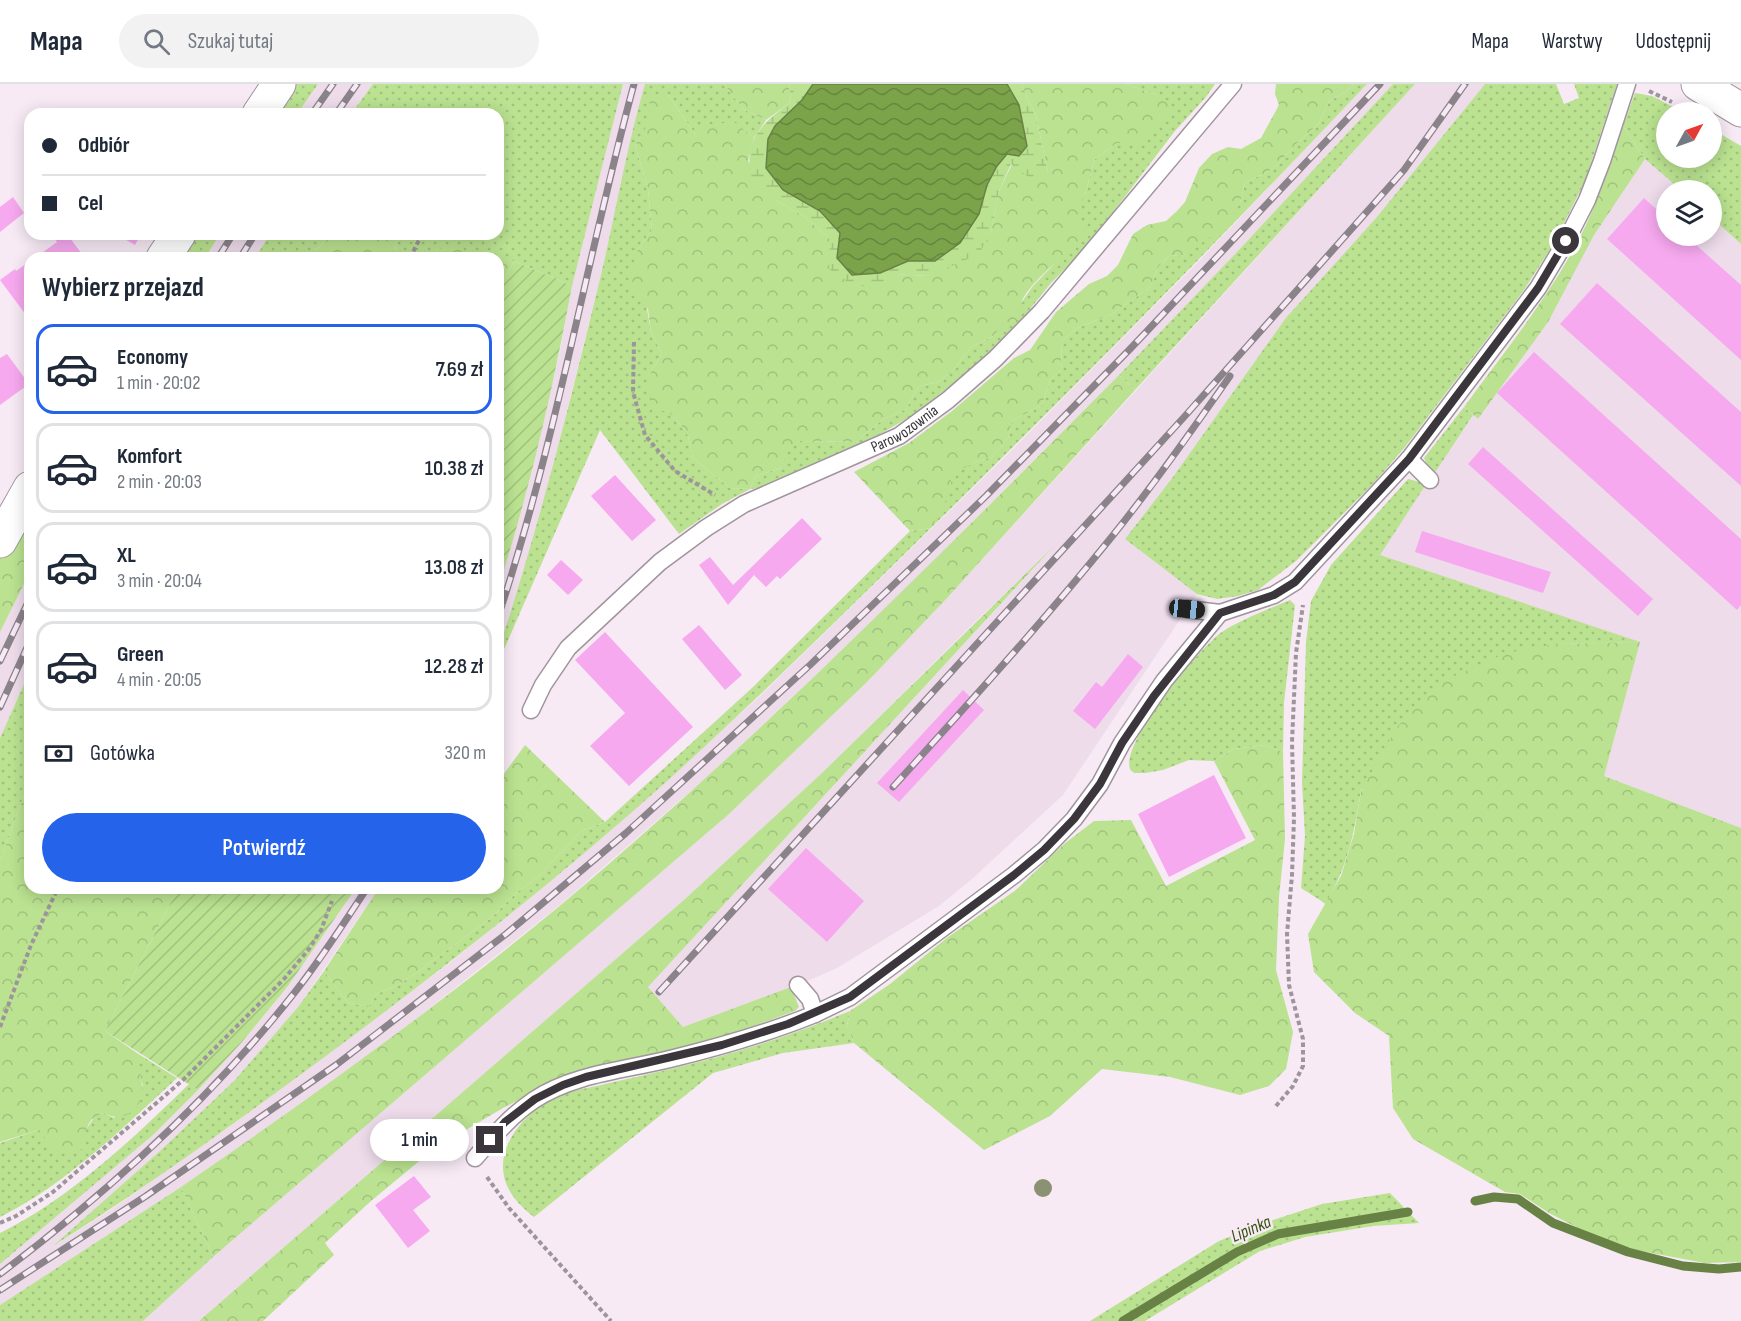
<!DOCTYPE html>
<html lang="pl">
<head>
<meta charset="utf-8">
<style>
  body { margin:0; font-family:"Sofia Sans Condensed",sans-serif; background:#f2f2f3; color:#1f2937; height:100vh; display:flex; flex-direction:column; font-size:22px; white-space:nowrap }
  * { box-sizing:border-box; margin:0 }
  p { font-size:20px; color:#747a83 }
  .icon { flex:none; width:33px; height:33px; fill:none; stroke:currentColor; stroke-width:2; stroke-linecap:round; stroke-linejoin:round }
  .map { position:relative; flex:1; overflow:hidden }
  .details { position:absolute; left:24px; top:168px; width:480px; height:642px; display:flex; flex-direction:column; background:#fff; border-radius:18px; box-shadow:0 3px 15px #0003 }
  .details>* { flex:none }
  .banner { position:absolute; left:24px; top:24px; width:480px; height:132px; border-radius:18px; box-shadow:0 3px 15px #0003; display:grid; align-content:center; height:132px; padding:0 18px; background:#fff }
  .needle { width:39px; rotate:50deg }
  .tools { position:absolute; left:1656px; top:18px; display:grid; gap:12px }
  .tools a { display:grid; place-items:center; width:66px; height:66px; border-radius:50%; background:#fff; box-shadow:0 3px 15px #0003; font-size:30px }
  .end { position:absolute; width:27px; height:27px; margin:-14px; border:8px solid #3b363b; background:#fff; box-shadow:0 0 0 3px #fff }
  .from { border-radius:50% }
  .bubble { position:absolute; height:42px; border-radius:21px; background:#fff; box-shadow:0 3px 15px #0003; font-size:20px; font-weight:600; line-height:42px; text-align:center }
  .car { position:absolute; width:18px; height:36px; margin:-18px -9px; border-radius:8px; box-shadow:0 0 4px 2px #0007; background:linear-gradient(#222 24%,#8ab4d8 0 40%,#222 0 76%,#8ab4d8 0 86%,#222 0) }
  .banner b { display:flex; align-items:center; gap:21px; height:57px; font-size:22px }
  .banner b+b { border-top:2px solid #e0e1e3 }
  .banner i { width:15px; height:15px; background:#1f2937 }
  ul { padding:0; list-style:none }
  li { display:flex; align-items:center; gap:18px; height:90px; margin:0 12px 9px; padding:0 6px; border:3px solid #e0e1e3; border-radius:18px }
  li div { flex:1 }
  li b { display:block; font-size:22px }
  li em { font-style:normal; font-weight:600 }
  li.active { border-color:#2563eb }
  li>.icon { width:54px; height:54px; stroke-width:1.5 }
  h2 { padding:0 18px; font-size:27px; line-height:72px }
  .pay { display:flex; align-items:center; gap:15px; height:66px; padding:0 18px; font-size:22px }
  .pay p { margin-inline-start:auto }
  .primary-button { display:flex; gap:12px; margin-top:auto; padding:12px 18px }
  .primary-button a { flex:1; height:69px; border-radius:36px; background:#2563eb; color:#fff; font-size:24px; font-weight:600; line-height:69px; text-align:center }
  header { display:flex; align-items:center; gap:36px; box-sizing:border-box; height:84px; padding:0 30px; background:#fff; border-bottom:2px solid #e0e1e3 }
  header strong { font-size:28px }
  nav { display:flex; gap:33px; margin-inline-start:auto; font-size:21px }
  .search { width:420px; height:54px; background:#f2f2f3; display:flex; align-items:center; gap:15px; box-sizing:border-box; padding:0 21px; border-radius:33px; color:#747a83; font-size:22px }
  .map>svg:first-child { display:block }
</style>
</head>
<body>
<header>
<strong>Mapa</strong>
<div class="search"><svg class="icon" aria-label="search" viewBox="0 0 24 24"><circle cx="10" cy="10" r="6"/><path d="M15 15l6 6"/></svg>Szukaj tutaj</div>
<nav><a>Mapa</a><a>Warstwy</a><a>Udostępnij</a></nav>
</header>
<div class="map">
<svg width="1741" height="1237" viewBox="0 0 1741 1237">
  <defs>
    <pattern id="grass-dots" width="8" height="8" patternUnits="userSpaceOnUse" patternTransform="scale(1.5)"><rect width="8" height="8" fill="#bae290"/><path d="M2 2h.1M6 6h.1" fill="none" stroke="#a1c27d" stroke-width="1.8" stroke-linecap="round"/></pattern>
    <pattern id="forest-crowns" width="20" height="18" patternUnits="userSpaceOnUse" patternTransform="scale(1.5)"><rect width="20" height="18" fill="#bae290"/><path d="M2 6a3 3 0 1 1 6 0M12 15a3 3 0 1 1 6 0" fill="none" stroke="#a1c27d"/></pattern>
    <pattern id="wetland-marsh" width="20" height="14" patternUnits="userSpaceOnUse" patternTransform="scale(1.5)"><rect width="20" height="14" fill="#bae290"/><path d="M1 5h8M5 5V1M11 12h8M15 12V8" fill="none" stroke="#a1c27d"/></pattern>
    <pattern id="garden-furrows" width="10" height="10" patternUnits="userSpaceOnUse" patternTransform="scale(1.5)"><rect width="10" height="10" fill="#bae290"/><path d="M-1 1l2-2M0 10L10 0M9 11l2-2" fill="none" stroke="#a1c27d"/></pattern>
    <pattern id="water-waves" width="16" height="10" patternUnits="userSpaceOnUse" patternTransform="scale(1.5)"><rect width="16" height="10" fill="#7ba34a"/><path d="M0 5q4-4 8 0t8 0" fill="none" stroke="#66863f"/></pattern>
  </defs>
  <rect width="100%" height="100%" fill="#f7eaf5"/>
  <path fill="#eedceb" d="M318,0h55l-22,30h-54z
    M623,0h22l-46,199 -49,195 -23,85 -29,88v-63l38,-140 23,-92 13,-70z
    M1367,0h26l-157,169 -117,122 -247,247 -164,154 -147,128 -135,107 -105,80 -140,96 -181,118v-41l153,-129 45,-45 44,-48 46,-56 68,-98h23l-81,119 -64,74 -74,70 -103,93 55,-35 116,-81 223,-166 126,-103 86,-75 96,-87 251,-245 186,-188z
    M1415,0h70l-109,134 -91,101 -112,158 -48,62 72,55 -134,201 -91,84 -33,27 -102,62 -39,17 -115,42 -35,-40 396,-430 -61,57 -160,158 -138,127 -486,422h-56l70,-64 516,-443 138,-132 81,-85z
    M1645,75l36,31h-15v46h46v-18l29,26v584l-137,-52 -225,-221 94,-140 4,4 117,-184z
    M220,150h50l-15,24h-50z
    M30,488v99l-30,67v-106z"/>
  <path fill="url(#grass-dots)" d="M285,0h33l-21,30h-31z
    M373,0h250l-51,202 -58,-25 -76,-12 -5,9h-40l6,-24h99v-120h-147z
    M645,0h79l19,25 23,11 -12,18 -21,-16 -38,12 -27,-39 -33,50 13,44 4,41 -15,21 14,81 11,22 -13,21 19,36 19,21 6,26 37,30 20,1 6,-13 25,-8 6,-19 13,-8 56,1 26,-22 24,-11 13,-23 20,-4 16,-14 16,-21 21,-10 29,-34 12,-17 24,-25 28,-67 10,-35 22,-16h20l19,-48 -30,-11h89l-9,13 -31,34 -91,119 -33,33 -29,36 -54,53 -55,43 -31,18 -117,54 -15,2 -28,15 -43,30 -79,-104 -102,233v-12c40,-121 71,-244 101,-368 16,-66 27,-134 46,-199z
    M1354,0h13c-142,150 -286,297 -433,441 -89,87 -176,174 -268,257 -101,91 -208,175 -316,256 -97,72 -195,144 -297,208l107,-95 74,-70 64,-74 26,-36 23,31 21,5 9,-13 19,-8 19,-12 77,-57 24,-24 22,-16 43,-46 24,-9 148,-135 157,-156 21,-3 19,-53 25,-13 17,-5 16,-18 4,-18 30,-16 8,-25 11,-10 1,-29 15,-13 35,-14 38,-27 9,-21 10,-10 15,-1 16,-13 40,-39 5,-21 21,-9 11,-8 19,-21 23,-21 10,-22 17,-9z
    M1393,0h22l-280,306 -16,-15 117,-122z
    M1485,0h71l8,20 15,-6 -5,-14h43l-32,97 -31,62 -30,47 -119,157 -33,38 -76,76 -38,29 -20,6 -21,3 -20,-5 -72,-55 48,-62 112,-158 91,-101z
    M1635,9l17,3 31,16h-17v46h46v-29l29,17v98l-29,-26v-28h-31l-36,-31 -22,-33z
    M188,150h32l-15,24h-32z
    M270,150h61l-22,24h-54z
    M1464,323l9,8 -39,59 -6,-7 -4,-9z
    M1408,395l12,3 5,4 -45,69 260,87 -84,2 -195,146c-7,45 -13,74 -35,114l-25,-16 4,-52 -3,-53 4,-141 5,-41 20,-36z
    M1290,516l5,5 -11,98 -1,49 -18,-7 -31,4 -20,12 -25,-1 -26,10 -18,3h-11l-4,-4c-9,-27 67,-117 89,-135 18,-13 50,-25 71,-34z
    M30,587v108l-30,82v-123z
    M850,927l-3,15 7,17 -71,10 -70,20 -179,144c-21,-16 -35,-35 -30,-61 6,-24 21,-39 41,-53 16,-12 41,-14 60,-19 44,-10 90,-20 133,-33 39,-11 75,-25 112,-40z
    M137,969l40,25c-52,48 -113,108 -177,139v-74l39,-13 46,1 11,-16 8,-2 10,5 29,-33 -6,-15z
    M189,1000l9,6 -45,45 -153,129v-31c68,-33 135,-96 189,-149z
    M181,1103l32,70 -70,64h-143v-16z
    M1390,1109l29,30 -46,3 -68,11 -45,14 -115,70h-55l129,-80 42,-17 61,-20z"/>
  <path fill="url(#forest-crowns)" d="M724,0h65l2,18 -25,18 -23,-11z
    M1021,0h105l30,11 15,10 -4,15 -30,23h-20l-22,16 -10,35 -9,25 12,17c-16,13 -63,49 -67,68 -1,5 0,11 1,15l-17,4 -13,14 -21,10 -16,21 -16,14 -20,4 -13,23 -24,11 -26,22 -56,-1 -12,8 -7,19 -25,8 -6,13 -20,-1 -37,-30 -6,-26 -19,-21h-16l-3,-36 13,-21 -11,-22 -3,-23 -20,-22 9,-36 15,-21 -4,-41 -13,-44 15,-24 -1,-27 19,1 27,39 9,-9 30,-3 20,16 -6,23 27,39 29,16 26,23 67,35 31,2 63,-44 8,-41 13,-27 36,9 -12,-57z
    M1276,0h78l-8,8 -17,9 -10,22 -23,21 -19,21 -11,8 -21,9 -5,21 -12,22 -44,30 -15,1 -10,10 -9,21 -38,27 -35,14 -15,13 -1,29 -11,10 -8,25 -30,16 -4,18 -16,18 -17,5 -24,13v16l-20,37 -21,3 -56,-59 55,-29 43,-32 62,-53 16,-8 26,-38 33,-28 18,-8 11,-11 15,-31 14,-9 19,-4 11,-10 8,-9 14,-34 13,-14 16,-7 13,2 20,-11 18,-33 -4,-11z
    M1623,42l22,33 -51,76 -46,87 -70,97 -14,-12c44,-61 95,-121 126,-191 13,-29 23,-59 33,-90z
    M331,150h68l-6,24h-84z
    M458,161l11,10 30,2 15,4 -16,30v-33h-65l5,-9z
    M1119,291l16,15 -187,207 -81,85 -138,132 -516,443 -32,-70c131,-90 259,-182 381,-283 196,-165 376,-347 557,-529z
    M30,418v70l-30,60v-75z
    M1053,463l-405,440 35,40 108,-40 8,20 -4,4 -100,36 -145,37 -47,24 -68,40 -64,53 -46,42 9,12 -71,66h-64l486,-422 138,-127z
    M1640,558l-36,134 137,52v434l-36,1 -75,-14 -22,-7 -30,-14 -29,-15 -29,-19 -15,-2 -92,-53 -20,-31 -4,-72 -34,-23 -41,-41 -6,-38 33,-58 13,-42 7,-43 36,-64 44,-45 65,-29 50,-9z
    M525,661l80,77 -24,9 -43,46 -22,16 -24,24 -77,57 -19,12 -19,8 -9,13 -21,-5 -23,-31 55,-83h119v-56l2,-20 -2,-3v-27z
    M1265,661l18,7 2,87 -6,58 -3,73 17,62 -7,37 -17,17 -29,9 -70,-18 -68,-8 -52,47 -66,34 -130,-107 -7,-17 3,-15 40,-27 58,-47 68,-47 48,-46 30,-23 37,-1 35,66 89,-46 -41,-79 20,-12z
    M30,695v109h148l-73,143 32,22c1,19 14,45 -6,59 -9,7 -17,6 -27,1 -18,5 -19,18 -18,35 -29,9 -30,5 -47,-18l-39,12v-281z"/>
  <path fill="url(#wetland-marsh)" d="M789,0h24l-11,16 -27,26 8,64 37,21 20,22 -3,25 43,15 28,-12 27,-1 44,-46 8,-29 10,-19 10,-12 12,-49 -12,-21h14l15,32 12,57 -14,8 -23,-17 -12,27 -8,41 -12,22 -51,22 -31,-2 -19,14 -26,-3 -23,-16 1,-30 -26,-23 -29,-16 -24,-21c-7,-40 9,-54 40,-77z"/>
  <path fill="url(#garden-furrows)" d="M514,177l58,25c-19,102 -42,204 -74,302v-297z
    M178,804h178l-68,98 -46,56 -44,48 -93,-59z"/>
  <path fill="url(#water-waves)" stroke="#688246" stroke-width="1.5" d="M813,0h194l12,21 8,41 -8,10 -12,-2 -10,12 -10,19 -8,29 -19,29 -25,18h-27l-28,12 -28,2 -15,-17 3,-25 -20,-22 -37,-21 -17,-22 2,-29 7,-13 27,-26z"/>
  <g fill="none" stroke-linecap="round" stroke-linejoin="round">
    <path stroke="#688246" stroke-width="9" d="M1475,1117l19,-4 24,2 35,24 75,29 55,14 36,3 22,-2
      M1123,1237l114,-69 41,-18 130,-22"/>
  </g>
  <path fill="#f7a9ef" d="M13,113l11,16 -24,19v-25z
    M1644,114l22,20v18h20l55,49v75l-134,-121z
    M51,150h24l-5,4 15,20h-50l22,-16z
    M116,150h25l-6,11z
    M30,177v51l-4,3 -26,-35 15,-11 1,2z
    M1597,199l144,129v74l-181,-162z
    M1534,268l207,187v66l-4,5 -240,-217z
    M7,270l22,30 -29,21v-47z
    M1483,363l170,152 -15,17 -170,-152z
    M615,391l41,45 -24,21 -41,-45z
    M802,434l20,21 -42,40 -3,-3 -11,11 -12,-12 -26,30 -29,-40 11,-8 23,28z
    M1422,447l129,41 -8,21 -128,-41z
    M561,476l22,20 -15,15 -21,-20z
    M699,541l43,50 -17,15 -43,-51z
    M605,548l88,95 -64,59 -39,-40 35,-33 -50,-53z
    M1128,570l15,13 -48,62 -22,-18 23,-29 6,5z
    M963,606l21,20 -85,92 -22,-19z
    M1214,691l32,63 -77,39 -31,-63z
    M806,764l58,53 -37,41 -59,-53z
    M414,1092l17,21 -18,13 17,21 -22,17 -33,-43z"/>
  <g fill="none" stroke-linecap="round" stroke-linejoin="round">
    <g stroke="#a0949e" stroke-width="19">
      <g id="lane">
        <path d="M1409,375l21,21"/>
        <path d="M1187,525l33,4 54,-18 21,-13 114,-123 129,-171 28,-47 21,-41 15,-39 25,-77"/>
        <path id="s1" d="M531,626l12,-25 25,-37 92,-86 46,-34 38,-24 155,-68 49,-36 47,-41 47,-48 191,-227"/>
        <path d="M798,901l12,14 5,15 35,-17 164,-122 30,-25 30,-31 26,-35 22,-41 42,-62 56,-68"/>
        <path d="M475,1074c19,-22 34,-41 59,-58 39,-26 91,-30 136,-41 49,-12 98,-26 145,-45"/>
      </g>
    </g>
    <g stroke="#a0949e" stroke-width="35">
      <path id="street" d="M259,30l20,-30
        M163,174l16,-24
        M0,457l30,-53"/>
    </g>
    <g stroke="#a0949e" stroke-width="35">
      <path id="primary" d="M1698,0l43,26"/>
    </g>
    <path stroke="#9d949c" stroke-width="4" stroke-dasharray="4.5 3" stroke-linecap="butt" d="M1649,7l23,11
      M410,174l12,-24
      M634,258l-1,50 12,43 30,36 40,24
      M0,943l31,-82 27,-57
      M1276,1022l17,-20 10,-20v-27l-14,-54 -2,-51 5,-59 2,-57 -2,-76 4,-89 7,-48
      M487,1093l22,31 102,113
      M0,1139l16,-7 37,-24 130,-112 101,-101 25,-30 12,-19 11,-29"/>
    <use href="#lane" stroke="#fff" stroke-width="16"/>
    <use href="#street" stroke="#fff" stroke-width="33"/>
    <use href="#primary" stroke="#fff" stroke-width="33"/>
    <g stroke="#8b838a" stroke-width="7">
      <path id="rail" d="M312,30l21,-30
        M336,30l21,-30
        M218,174l15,-24
        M240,174l15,-24
        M498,533c58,-174 88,-356 136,-533
        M0,577l30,-63
        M0,623l30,-66
        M893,703c75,-83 151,-166 221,-253 41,-51 79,-105 116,-158
        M659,908l526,-576 219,-246 61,-86
        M0,1190c108,-82 210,-174 295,-282 26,-33 49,-69 72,-104
        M0,1206l146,-94 190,-131 170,-131 120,-101 184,-168 176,-169 145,-148 249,-264"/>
    </g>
    <use href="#rail" stroke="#f7eaf5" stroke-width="4.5" stroke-dasharray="14" stroke-linecap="butt"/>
  </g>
  <circle fill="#8a9273" cx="1043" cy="1104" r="9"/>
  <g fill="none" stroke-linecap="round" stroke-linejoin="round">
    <path stroke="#3b363b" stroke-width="8" d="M490,1056l15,-18 30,-23 28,-14 23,-8 136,-32 66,-21 62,-27 164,-122 30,-25 30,-31 26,-35 22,-41 32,-47 66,-83 54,-18 21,-13 114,-123 129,-171 28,-47"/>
  </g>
  <g text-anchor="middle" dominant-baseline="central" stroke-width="5" stroke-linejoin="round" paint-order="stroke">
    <g font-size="16" fill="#3b363b" stroke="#f7eaf5">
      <text stroke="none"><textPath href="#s1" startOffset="478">Parowozownia</textPath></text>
    </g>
    <g font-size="18" font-style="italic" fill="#375212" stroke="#f7eaf5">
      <text transform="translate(1251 1145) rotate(-23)">Lipinka</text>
    </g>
  </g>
</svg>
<div class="tools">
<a><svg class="needle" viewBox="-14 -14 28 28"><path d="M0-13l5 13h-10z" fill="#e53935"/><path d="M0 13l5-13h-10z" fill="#747a83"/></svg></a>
<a><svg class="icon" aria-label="layers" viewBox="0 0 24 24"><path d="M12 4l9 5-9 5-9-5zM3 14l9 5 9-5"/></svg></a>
</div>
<i class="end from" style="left:1566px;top:157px"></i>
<i class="end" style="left:490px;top:1056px"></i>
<div class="bubble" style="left:370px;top:1035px;width:99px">1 min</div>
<i class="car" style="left:1187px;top:525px;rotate:96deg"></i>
<div class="banner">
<b><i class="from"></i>Odbiór</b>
<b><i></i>Cel</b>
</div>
<section class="details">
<h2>Wybierz przejazd</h2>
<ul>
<li class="active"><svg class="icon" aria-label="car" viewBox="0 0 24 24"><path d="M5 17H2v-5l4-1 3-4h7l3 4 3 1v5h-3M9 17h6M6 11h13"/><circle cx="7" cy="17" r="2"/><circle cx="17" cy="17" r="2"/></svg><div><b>Economy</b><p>1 min · 20:02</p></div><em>7.69 zł</em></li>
<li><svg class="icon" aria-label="car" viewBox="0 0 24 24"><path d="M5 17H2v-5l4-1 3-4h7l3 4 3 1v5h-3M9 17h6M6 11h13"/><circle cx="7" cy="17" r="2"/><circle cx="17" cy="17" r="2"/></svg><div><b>Komfort</b><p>2 min · 20:03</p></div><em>10.38 zł</em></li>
<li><svg class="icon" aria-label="car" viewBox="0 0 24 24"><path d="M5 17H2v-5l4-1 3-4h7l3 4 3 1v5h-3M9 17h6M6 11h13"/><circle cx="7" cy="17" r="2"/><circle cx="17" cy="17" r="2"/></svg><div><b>XL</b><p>3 min · 20:04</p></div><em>13.08 zł</em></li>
<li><svg class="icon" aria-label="car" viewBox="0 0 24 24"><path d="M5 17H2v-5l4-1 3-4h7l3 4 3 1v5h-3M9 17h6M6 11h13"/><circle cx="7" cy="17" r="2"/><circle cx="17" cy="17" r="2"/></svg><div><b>Green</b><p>4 min · 20:05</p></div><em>12.28 zł</em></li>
</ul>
<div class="pay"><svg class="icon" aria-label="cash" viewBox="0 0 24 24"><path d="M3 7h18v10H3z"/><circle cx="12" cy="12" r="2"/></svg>Gotówka<p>320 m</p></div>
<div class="primary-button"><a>Potwierdź</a></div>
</section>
</div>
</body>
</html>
